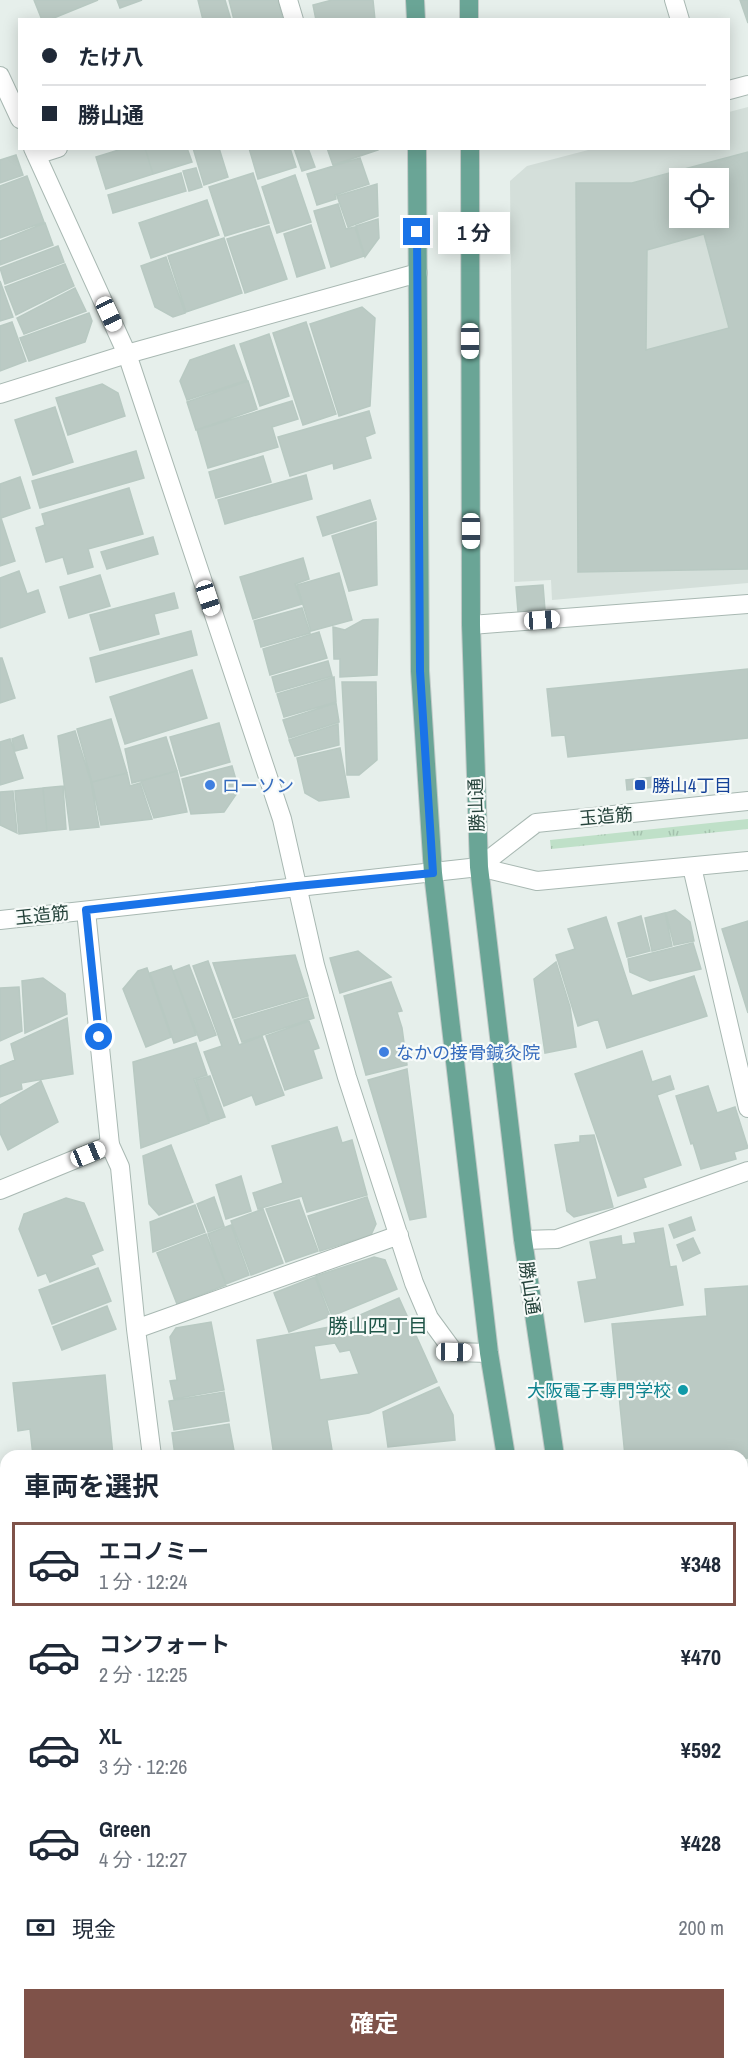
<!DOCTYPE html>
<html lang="ja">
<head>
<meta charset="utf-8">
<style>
  body { margin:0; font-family:"Archivo Narrow","Noto Sans JP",sans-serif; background:#f2f2f3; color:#1f2937; height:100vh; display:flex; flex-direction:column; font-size:22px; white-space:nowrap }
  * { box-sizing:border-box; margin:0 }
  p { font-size:20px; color:#747a83 }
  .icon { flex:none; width:33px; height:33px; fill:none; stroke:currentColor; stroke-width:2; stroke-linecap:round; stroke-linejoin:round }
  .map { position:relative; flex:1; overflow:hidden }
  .panel { position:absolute; left:0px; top:1450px; width:748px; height:620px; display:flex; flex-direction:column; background:#fff; border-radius:18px 18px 0 0; box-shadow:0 3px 15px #0003 }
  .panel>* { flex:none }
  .guide { position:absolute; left:18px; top:18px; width:712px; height:132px; border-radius:0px; box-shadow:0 3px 15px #0003; display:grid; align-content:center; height:132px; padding:0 24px; background:#fff }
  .buttons { position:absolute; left:669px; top:168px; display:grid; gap:12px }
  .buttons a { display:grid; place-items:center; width:60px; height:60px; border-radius:0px; background:#fff; box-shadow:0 3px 15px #0003; font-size:30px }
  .end { position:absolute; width:27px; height:27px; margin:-14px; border:8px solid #1a73e8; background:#fff; box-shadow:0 0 0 3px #fff }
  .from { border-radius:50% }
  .bubble { position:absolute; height:42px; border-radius:0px; background:#fff; box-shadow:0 3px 15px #0003; font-size:20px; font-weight:700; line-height:42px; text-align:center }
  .car { position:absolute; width:18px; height:36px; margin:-18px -9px; border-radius:8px; box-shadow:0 0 4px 2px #0007; background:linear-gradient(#fff 24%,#345 0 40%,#fff 0 76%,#345 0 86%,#fff 0) }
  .guide b { display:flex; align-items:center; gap:21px; height:57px; font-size:22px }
  .guide b+b { border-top:2px solid #e0e1e3 }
  .guide i { width:15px; height:15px; background:#1f2937 }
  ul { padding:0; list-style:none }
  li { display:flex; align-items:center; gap:18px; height:84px; margin:0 12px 9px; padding:0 12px; border:3px solid transparent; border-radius:0px }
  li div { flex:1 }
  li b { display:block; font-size:22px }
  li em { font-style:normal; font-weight:700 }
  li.selected { border-color:#7f5249 }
  li>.icon { width:54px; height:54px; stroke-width:1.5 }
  h2 { padding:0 24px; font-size:27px; line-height:72px }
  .pay { display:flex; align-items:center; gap:15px; height:66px; padding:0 24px; font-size:22px }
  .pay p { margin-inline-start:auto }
  .button { display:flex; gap:12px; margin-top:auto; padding:12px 24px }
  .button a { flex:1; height:69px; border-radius:0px; background:#7f5249; color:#fff; font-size:24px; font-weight:700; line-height:69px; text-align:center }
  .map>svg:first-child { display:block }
</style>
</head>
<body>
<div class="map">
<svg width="748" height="2069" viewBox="0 0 748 2069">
  <defs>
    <pattern id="grass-tufts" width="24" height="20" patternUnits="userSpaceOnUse" patternTransform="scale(1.5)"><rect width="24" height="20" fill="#bfe0c8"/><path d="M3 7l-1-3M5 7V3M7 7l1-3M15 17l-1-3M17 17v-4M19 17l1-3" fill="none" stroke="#a4c1ad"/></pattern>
  </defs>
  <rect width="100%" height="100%" fill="#e6efeb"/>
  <path fill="#d4dfda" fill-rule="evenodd" d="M748,107v476l-196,17 -1,-20 -37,2 -4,-401 17,-15 65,-17 137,-1v-36zM680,178h38v40h-38z
    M331,2064h124l2,5h-158z"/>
  <path fill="url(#grass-tufts)" d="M748,819v10l-197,20 -1,-9z"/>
  <path fill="#bbcac4" stroke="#b8c9c2" stroke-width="1.5" fill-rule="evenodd" d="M34,0h64l-49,20h-7z
    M117,0h25l-22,8z
    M198,0h27l6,20h-28z
    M229,0h49l5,20h-49z
    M332,0h41l2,20h-59l-3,-15z
    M740,0h8v23z
    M125,148h20l8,26 -47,15 -10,-32z
    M145,148h42l5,14 -39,12z
    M193,148h26l9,29 -24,8z
    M249,148h41l6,19 -38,12z
    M294,148h14l7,19 -13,4z
    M327,148h51v2l-45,15z
    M748,152v417l-170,3 -2,-389h56zM680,178h38v40h-38zM704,234l25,94 -83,22 1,-100z
    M16,155l7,20 -23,8v-23z
    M360,158l9,26 -34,11 1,4 -19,6 -10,-31z
    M196,168l6,19 -13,4 -6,-20z
    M181,173l5,18 -73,22 -5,-18z
    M253,173l16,50 -44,13 -16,-49z
    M295,175l16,47 -34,11 -15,-46z
    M27,176l17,46 -44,16v-52z
    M377,184l1,32 -30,11 -11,-31z
    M207,200l12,35 -68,23 -12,-35z
    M338,204l8,25 9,-2 9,29 -33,11 -17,-56z
    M378,219l1,19 -14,19 -9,-31z
    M45,223l8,22 -53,20v-24z
    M311,225l14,43 -28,9 -13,-43z
    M269,226l18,53 -42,14 -18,-54z
    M224,238l18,55 -56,19 -18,-56z
    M58,246l6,16 -59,22 -5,-16z
    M166,257l19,56 -12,4 -18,-10 -14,-41z
    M65,264l9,22 -58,29 -11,-28z
    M0,281l13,36 -13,4z
    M75,288l11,23 -62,23 -7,-16z
    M362,307l13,11 -5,88 -31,10 -29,-92z
    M89,313l3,8 -7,21 -56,19 -9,-23z
    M12,322l14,39 -26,10v-45z
    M306,322l30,92 -33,11 -30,-92z
    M269,334l20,62 -29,10 -20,-62z
    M234,345l13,35 -60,20 -7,-19 10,-21z
    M248,381l9,28 -61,21 -9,-28z
    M102,384l16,9 7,23 -57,19 -12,-37z
    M292,401l6,18 -26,8 6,20 -70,21 -11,-38z
    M55,407l18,55 -40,13 -18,-55z
    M369,411l6,22 -10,4 6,21 -37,11 -1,-6 -43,13 -12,-39z
    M136,451l8,27 -104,30 -8,-27z
    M263,456l8,26 -55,16 -7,-26z
    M306,475l6,24 -87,25 -7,-24z
    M20,477l10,31 -29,10 14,43 -15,5v-82z
    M129,488l14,46 -55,15 5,18 -25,7 -5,-17 -17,5 -10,-34 9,-3 -3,-11z
    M370,500l6,19 -53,17 -6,-19z
    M376,522l1,63 -28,6 -17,-55z
    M153,537l5,17 -51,15 -6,-17z
    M303,558l6,21 -14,5 7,20 -49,15 -13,-42z
    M19,571l8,23 11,-4 7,22 -45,16v-50z
    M339,573l13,47 -41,11 -14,-46z
    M100,575l10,31 -41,12 -9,-31z
    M543,585l2,25 -27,2 -2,-25z
    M174,593l4,15 -24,6 5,20 -59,16 -10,-35z
    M302,608l8,25 -49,14 -7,-26z
    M378,619l-1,56 -37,2v-18h-6l-1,-32 12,3 18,-10z
    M191,631l6,24 -101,27 -6,-24z
    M319,632l8,26 -57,17 -7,-26z
    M0,658h2l13,40 -15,5z
    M328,661l4,15 -56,16 -4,-15z
    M748,669v69l-180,19 -3,-22 -13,1 -5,-47z
    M192,670l15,48 -82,26 -15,-47z
    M334,677l2,25 -52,15 -7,-23z
    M342,682h34l1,78 -18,15h-12z
    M336,703l3,19 -50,16 -6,-18z
    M111,719l16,54 -35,9 -15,-53z
    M219,723l11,39 -49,14 -11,-39z
    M338,724l1,21 -44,11 -6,-16z
    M75,731l16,51 8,45 -29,3 -12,-94z
    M23,735l4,13 -12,3 -3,-12z
    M166,737l11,34 -45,12 -7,-34z
    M10,739l13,39 -23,7v-43z
    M340,748l9,49 -30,4 -14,-8 -8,-35z
    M232,766l7,24 -15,22 -33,2 -9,-35z
    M177,771l10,41 -33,6 -13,-37z
    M127,773l3,13 10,-3 12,36 -51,6 -9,-43z
    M654,777l1,10 -28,3 -1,-10z
    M63,786l3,43 -19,2 -4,-43z
    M43,788l4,43 -28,3 -4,-43z
    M13,791l4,42 -17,-8v-33z
    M675,910l15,12 4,19 -20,4 -8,-32z
    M665,913l7,33 -20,5 -7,-33z
    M641,916l9,35 -23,6 -9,-34z
    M606,917l26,79 62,-20 13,40 -100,32 -9,-29 -20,7 -22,-71 19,-6 -7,-20z
    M748,921v92l-26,-84z
    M693,943l8,26 -51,12 -20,-9 -2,-13z
    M358,951l33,26 -51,16 -10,-35z
    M295,955l13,41 -75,22 -20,-55z
    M208,961l31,84 23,-9 22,59 -28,10 -4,-10 -28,11 -20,-54 18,-6 -29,-80z
    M556,962l14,45 6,40 -31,6 -11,-74z
    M189,965l27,70 -16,6 -27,-70z
    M171,966l25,69 -22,8 -24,-70z
    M147,968l24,69 -25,10 -23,-58 15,-18z
    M43,978l22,16 2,20 -42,19 -3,-52z
    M391,982l11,29 -5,1 5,16 5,37 -41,10 -22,-79z
    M19,987l3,44 -22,10v-53z
    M308,998l6,20 -72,24 -8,-22z
    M67,1018l6,56 -52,9 1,6 -22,8v-31l15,-6 -4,-16z
    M309,1021l10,27 -6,2 9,28 -37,12 -19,-54z
    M196,1043l11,32 -13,4 15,44 -68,25 -8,-86z
    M642,1051l10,31 18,-6 4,13 -17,6 24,70 -38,13 3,9 -28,9 -43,-122z
    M407,1069l19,148 -16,3 -42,-140z
    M210,1076l15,41 -15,5 -14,-42z
    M41,1081l17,41 -50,28 -8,-17v-28z
    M708,1086l9,27 18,-6 13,41 -14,4 2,7 -35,10 -8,-26 -2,1 -15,-48z
    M337,1127l5,16 10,-3 15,55 -60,17 -5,-16 -44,13 -5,-16 30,-10 -11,-37z
    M594,1135l19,72 -39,10 -7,-6 -12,-66 25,-3v-6z
    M171,1145l22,57 -34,13 -10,-11 -6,-48z
    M241,1176l10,35 -25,8 -10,-34z
    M214,1197l10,29 -16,6 -11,-28z
    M367,1197l9,27 -5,11 -51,16 -12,-35z
    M66,1198l18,5 19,47 -12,5 4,9 -45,18 -4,-9 -8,3 -19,-47 5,-15z
    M299,1200l19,51 -32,11 -20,-53z
    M195,1205l10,27 -52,20 -3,-30z
    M263,1209l20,54 -32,12 -20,-54z
    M691,1217l4,13 -21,8 -5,-13z
    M231,1225l18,50 -23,9 -18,-50z
    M663,1228l7,39 6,-1 7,39 -98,17 -7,-40 19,-3 -7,-37 31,-6 1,9 14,-2 -2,-10z
    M206,1234l20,51 -49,19 -20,-51z
    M693,1238l7,15 -17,8 -6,-16z
    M374,1257l11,3 12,29 -65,27 -16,-40z
    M98,1268l13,33 -59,23 -13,-34z
    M315,1277l15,39 -41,16 -15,-39z
    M748,1286v172l-6,1v-3h-117l-13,-132 95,-8 -2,-27z
    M399,1298l38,84 -68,31 -42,7 6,36h-59l-17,-116 78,-14zM335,1343l5,9 10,-2 9,24 -39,6 -6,-34z
    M107,1306l9,23 -54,21 -9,-23z
    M211,1322l13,68 -50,9 -4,-18 7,-1 -7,-43 6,-9z
    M105,1375l8,81h-80l-3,-27 -12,2 -5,-48z
    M439,1387l14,28 2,25 -67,7 -5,-35z
    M224,1392l5,29 -55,9 -5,-29z
    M229,1424l6,32h-60l-3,-23z
    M748,1606v43l-6,1v-43z
    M745,1670l3,9v32l-6,2v-42z
    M6,1682v67h-6v-66z
    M748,1728v32l-6,2v-32z
    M744,1779l4,10v140l-6,1v-150z
    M0,1781l6,1v31l-6,2z
    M6,1817v52l-6,2v-52z
    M748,1964v46l-6,-18v-27z
    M6,2055v9h9l2,5h-17v-11z
    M494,2064h120l2,5h-121z"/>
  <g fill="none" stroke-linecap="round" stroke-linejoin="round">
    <g stroke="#a8b8b2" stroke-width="20">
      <path id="service" d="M471,625l277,-21"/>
    </g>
    <g stroke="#a8b8b2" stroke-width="20">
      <path id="minor" d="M288,0l6,20
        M674,0l6,20
        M0,76l20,43
        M729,90l19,-5
        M33,148l94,206 155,465 33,146 32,112 67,206 15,35 25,34 35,1
        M36,155l22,-7
        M692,867l56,241
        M86,911l24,234 10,22 16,162 16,127
        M523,1240l34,-1 191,-68
        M136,1329l263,-94
        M0,1772l6,-1
        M742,1944l6,-1
        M0,1965l6,17
        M34,2064l2,5
        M473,2064l1,5
        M192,2069l32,-5"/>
    </g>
    <g stroke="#a8b8b2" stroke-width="20">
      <path id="tertiary" d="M0,394l127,-40 291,-81
        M479,867l57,-44 212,-22
        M0,920l479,-53 58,14 211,-20
        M0,1190l110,-45
        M742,1524h6
        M0,1604l6,-1"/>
    </g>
    <g stroke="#c2cac8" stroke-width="20">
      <path id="primary" d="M415,0l1,20
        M469,0v20
        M417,148l3,523 13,202 56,480 17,103
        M470,148l1,477 8,242 44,373 32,216
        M675,2064l2,5
        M718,2064l2,5"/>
    </g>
    <use href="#service" stroke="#fff" stroke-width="18"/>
    <use href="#minor" stroke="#fff" stroke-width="18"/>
    <use href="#tertiary" stroke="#fff" stroke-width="18"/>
    <use href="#primary" stroke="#6aa596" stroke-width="18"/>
    <g stroke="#5f7d75" stroke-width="7">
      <path id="rail" d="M742,1568h6
        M742,1589h6
        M0,1646l6,-1
        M0,1665l6,-1"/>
    </g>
    <use href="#rail" stroke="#f7fbf9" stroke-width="4.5" stroke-dasharray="14" stroke-linecap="butt"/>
  </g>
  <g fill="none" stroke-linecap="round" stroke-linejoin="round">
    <path stroke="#1a73e8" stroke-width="8" d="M99,1037l-13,-127 211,-24 136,-13 -13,-202 -3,-439"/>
  </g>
  <g fill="#3f7fe0" stroke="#f7fbf9" stroke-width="2">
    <circle cx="210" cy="785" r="6"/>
    <circle cx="384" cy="1052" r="6"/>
  </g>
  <rect fill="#1a4fb4" stroke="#f7fbf9" stroke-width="2" x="634" y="779" width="12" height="12" rx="3"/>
  <circle fill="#0f9aa8" stroke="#f7fbf9" stroke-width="2" cx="683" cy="1390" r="6"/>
  <g text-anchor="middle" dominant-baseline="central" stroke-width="4.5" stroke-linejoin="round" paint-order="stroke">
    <g font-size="18" fill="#366cbe" stroke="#f7fbf9" text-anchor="start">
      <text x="222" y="785">ローソン</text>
      <text x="396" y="1052">なかの接骨鍼灸院</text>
    </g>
    <g font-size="18" fill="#164399" stroke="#f7fbf9" text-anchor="start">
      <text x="652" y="785">勝山4丁目</text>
    </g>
    <g font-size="18" fill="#24423a" stroke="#f7fbf9">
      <text transform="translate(476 805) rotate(-92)">勝山通</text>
      <text transform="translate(606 816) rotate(-5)">玉造筋</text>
      <text transform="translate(42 915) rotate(-6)">玉造筋</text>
      <text transform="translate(530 1288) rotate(82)">勝山通</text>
    </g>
    <g font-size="18" fill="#0d838f" stroke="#f7fbf9" text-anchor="end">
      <text x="671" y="1390">大阪電子専門学校</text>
    </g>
    <g font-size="20" fill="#1f5548" stroke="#f7fbf9">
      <text x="378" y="1325">勝山四丁目</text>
    </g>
  </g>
</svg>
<div class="buttons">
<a><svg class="icon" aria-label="locate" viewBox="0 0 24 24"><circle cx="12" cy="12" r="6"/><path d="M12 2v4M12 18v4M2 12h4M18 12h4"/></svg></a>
</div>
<i class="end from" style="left:99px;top:1037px"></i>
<i class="end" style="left:417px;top:232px"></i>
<div class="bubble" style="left:438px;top:212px;width:72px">1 分</div>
<i class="car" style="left:109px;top:314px;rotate:155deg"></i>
<i class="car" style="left:470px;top:341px;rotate:180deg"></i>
<i class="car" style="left:471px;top:531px;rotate:180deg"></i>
<i class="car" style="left:208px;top:598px;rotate:162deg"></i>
<i class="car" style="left:542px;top:620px;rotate:86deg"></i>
<i class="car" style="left:88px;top:1154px;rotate:68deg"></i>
<i class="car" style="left:454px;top:1352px;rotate:91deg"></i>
<div class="guide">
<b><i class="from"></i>たけ八</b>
<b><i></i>勝山通</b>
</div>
<section class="panel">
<h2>車両を選択</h2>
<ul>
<li class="selected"><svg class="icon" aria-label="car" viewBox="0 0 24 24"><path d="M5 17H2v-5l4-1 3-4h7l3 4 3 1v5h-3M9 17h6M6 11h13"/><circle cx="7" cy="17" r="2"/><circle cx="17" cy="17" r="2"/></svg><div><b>エコノミー</b><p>1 分 · 12:24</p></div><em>¥348</em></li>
<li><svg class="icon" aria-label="car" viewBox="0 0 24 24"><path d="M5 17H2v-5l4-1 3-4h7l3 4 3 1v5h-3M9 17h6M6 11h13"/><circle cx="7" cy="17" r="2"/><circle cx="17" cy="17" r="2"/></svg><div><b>コンフォート</b><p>2 分 · 12:25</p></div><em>¥470</em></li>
<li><svg class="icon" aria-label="car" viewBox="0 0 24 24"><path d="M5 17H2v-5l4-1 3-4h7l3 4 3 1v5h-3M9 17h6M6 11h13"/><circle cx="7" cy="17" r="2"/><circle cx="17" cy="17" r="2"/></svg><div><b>XL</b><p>3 分 · 12:26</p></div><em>¥592</em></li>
<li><svg class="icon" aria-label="car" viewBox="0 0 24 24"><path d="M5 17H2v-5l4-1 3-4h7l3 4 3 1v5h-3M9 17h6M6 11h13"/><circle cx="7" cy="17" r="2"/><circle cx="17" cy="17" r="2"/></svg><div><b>Green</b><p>4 分 · 12:27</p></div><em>¥428</em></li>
</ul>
<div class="pay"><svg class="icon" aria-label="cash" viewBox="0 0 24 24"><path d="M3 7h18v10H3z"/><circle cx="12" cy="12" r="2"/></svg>現金<p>200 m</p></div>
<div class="button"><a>確定</a></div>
</section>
</div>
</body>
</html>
